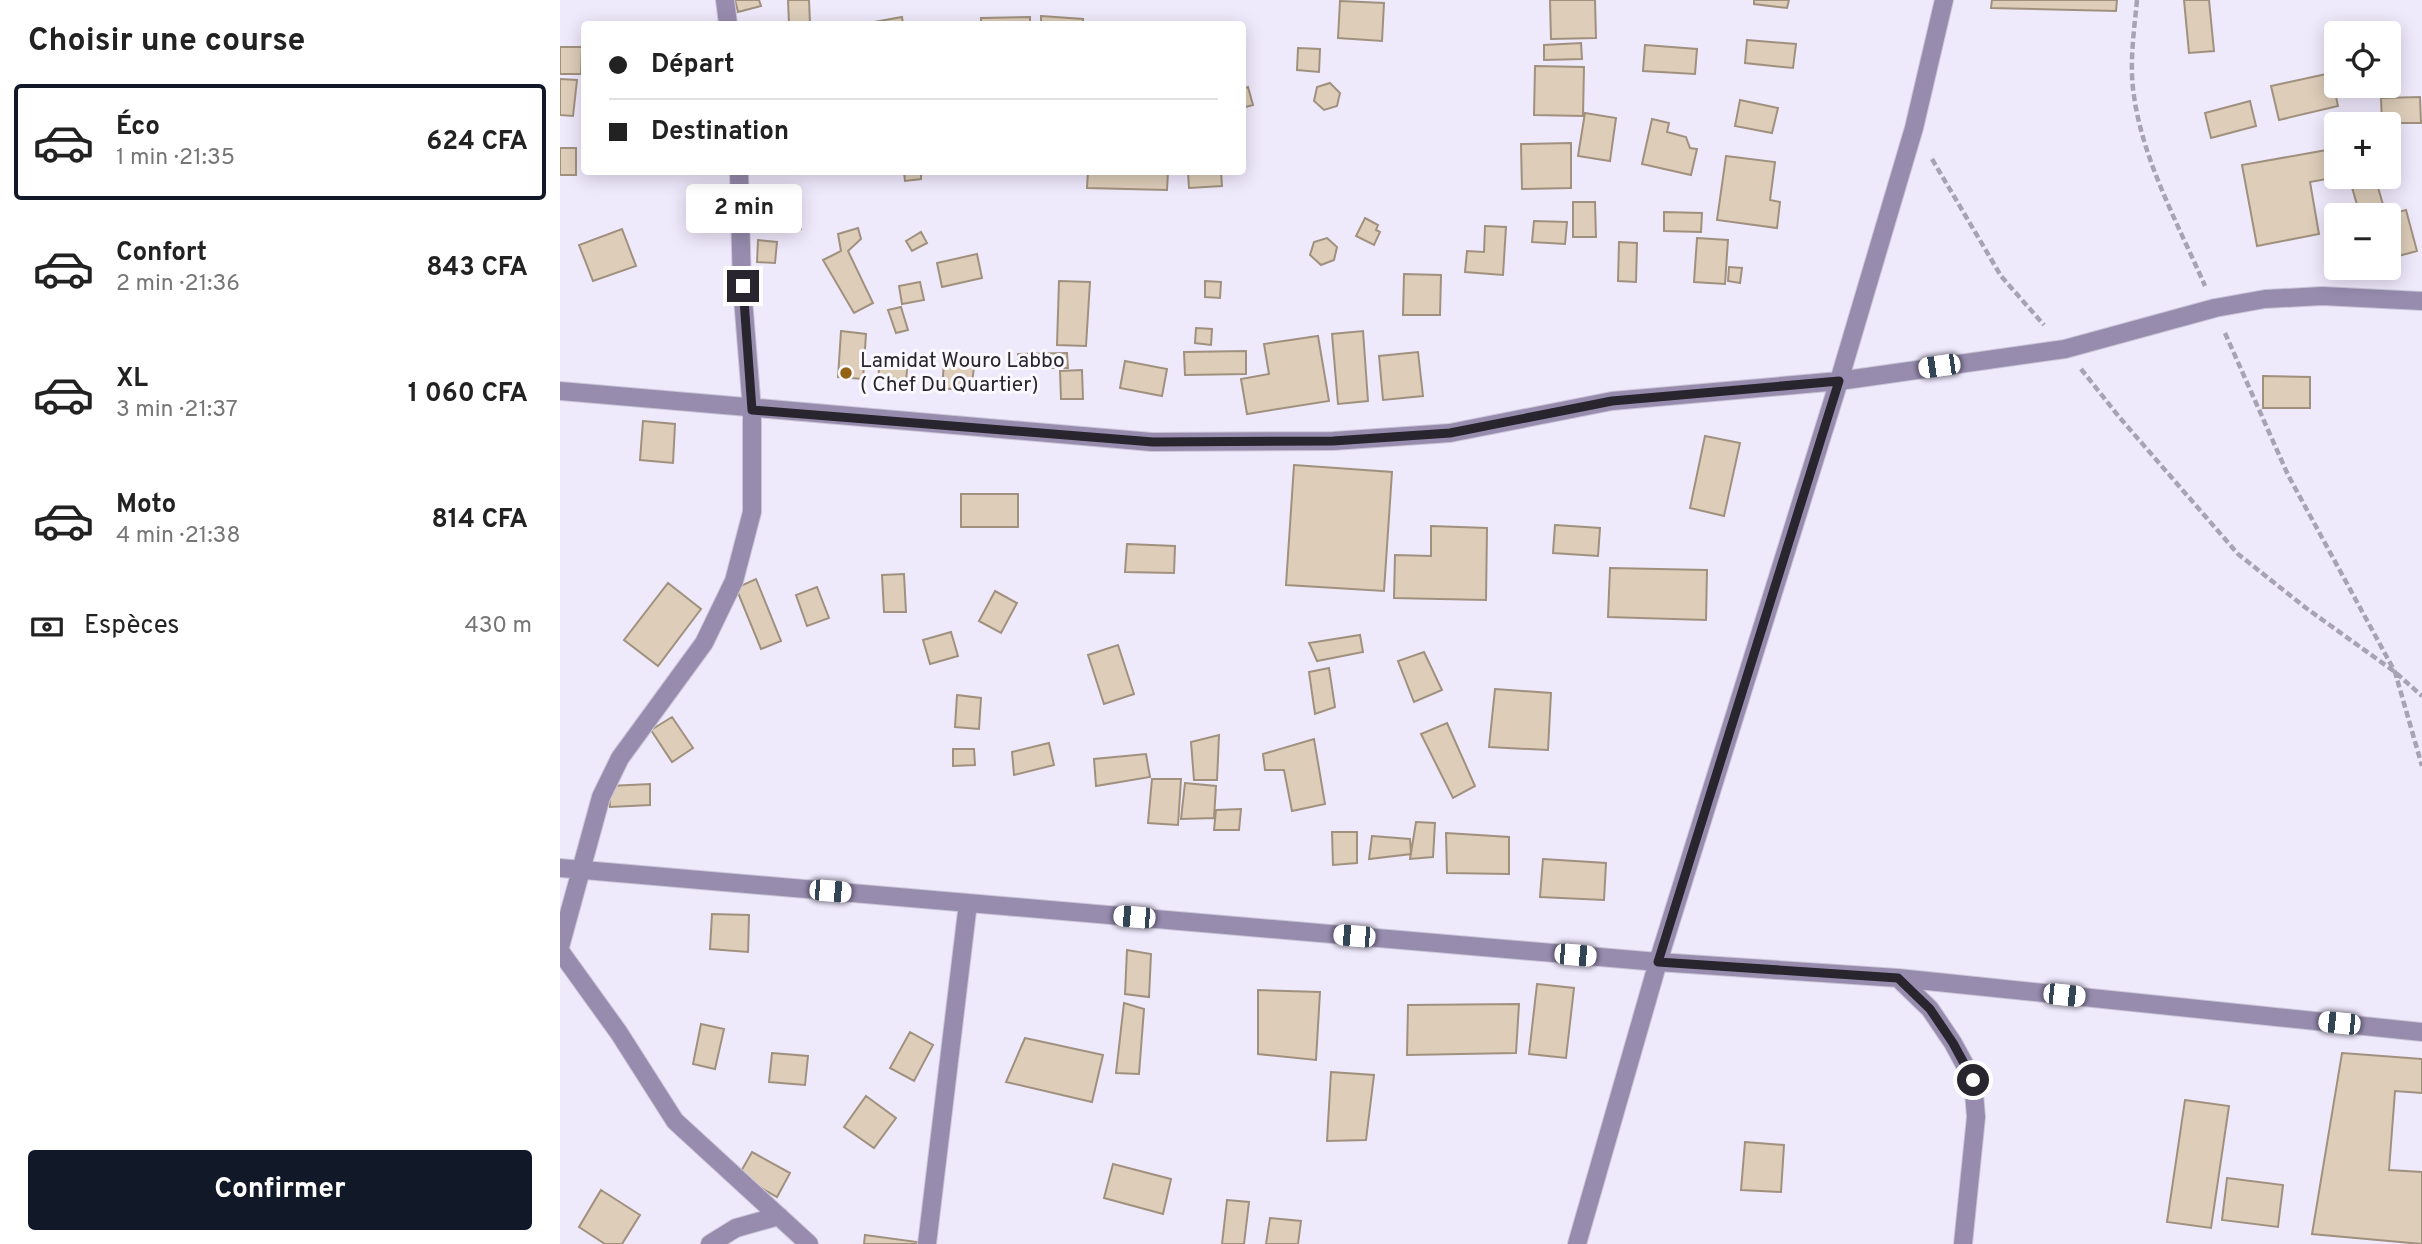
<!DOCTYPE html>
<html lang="fr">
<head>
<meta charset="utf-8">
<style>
  body { margin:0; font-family:Overpass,sans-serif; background:#f2f2f2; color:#222; height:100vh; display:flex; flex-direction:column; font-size:26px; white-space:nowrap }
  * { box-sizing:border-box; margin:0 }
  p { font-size:23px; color:#767676 }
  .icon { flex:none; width:38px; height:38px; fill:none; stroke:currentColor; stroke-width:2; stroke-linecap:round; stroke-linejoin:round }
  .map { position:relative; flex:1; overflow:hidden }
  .panel { display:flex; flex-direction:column; background:#fff; width:560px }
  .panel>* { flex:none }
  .hud { position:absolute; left:21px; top:21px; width:665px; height:154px; border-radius:7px; box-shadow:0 4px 18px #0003; display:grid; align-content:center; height:154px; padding:0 28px; background:#fff }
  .tools { position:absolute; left:1764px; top:21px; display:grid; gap:14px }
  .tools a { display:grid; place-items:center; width:77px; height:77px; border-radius:7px; background:#fff; box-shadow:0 4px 18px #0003; font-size:35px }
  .end { position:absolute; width:32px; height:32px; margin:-16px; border:9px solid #28252e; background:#fff; box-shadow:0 0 0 4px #fff }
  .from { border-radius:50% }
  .bubble { position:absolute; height:49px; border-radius:7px; background:#fff; box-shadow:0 4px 18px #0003; font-size:23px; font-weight:700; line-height:49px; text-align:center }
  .car { position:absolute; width:21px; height:42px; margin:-21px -10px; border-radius:9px; box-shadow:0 0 5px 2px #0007; background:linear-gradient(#fff 24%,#345 0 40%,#fff 0 76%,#345 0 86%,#fff 0) }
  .hud b { display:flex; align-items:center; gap:24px; height:66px; font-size:26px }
  .hud b+b { border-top:2px solid #e0e0e0 }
  .hud i { width:18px; height:18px; background:#222 }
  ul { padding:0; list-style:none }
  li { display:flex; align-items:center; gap:21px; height:116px; margin:0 14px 10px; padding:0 14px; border:4px solid transparent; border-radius:7px }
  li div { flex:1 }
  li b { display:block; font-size:26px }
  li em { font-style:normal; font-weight:700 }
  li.on { border-color:#111827 }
  li>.icon { width:63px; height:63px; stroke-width:1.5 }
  h2 { padding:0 28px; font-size:32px; line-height:84px }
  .pay { display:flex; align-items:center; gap:18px; height:77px; padding:0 28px; font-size:26px }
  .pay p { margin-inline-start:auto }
  .action { display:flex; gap:14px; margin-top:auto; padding:14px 28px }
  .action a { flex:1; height:80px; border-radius:7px; background:#111827; color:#fff; font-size:28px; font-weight:700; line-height:80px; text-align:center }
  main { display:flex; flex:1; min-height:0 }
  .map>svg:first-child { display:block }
</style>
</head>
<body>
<main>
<section class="panel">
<h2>Choisir une course</h2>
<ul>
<li class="on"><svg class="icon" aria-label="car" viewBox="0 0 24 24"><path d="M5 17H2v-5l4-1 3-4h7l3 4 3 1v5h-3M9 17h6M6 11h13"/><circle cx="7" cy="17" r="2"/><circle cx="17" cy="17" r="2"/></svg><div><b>Éco</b><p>1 min · 21:35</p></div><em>624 CFA</em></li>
<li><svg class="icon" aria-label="car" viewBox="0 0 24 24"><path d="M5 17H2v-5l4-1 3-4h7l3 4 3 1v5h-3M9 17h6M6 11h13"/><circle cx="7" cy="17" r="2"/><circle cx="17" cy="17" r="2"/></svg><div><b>Confort</b><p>2 min · 21:36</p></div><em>843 CFA</em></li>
<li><svg class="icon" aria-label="car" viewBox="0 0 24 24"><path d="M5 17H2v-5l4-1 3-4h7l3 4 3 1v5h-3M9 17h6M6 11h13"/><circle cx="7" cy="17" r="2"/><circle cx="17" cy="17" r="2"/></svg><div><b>XL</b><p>3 min · 21:37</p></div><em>1 060 CFA</em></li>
<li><svg class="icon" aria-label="car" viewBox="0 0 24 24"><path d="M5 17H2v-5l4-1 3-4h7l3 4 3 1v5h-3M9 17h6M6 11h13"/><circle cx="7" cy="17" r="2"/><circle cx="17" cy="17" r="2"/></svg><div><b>Moto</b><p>4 min · 21:38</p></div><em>814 CFA</em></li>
</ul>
<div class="pay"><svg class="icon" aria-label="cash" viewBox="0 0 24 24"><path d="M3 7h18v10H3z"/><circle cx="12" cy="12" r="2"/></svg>Espèces<p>430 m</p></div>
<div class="action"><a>Confirmer</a></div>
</section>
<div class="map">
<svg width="1862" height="1244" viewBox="0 0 1862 1244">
  <rect width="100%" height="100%" fill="#efe9fc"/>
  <path fill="#ddcdb9" stroke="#a0917e" stroke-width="2" d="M175,0h24l2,6 -23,6z
    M228,0h21l1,24h-21z
    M990,0h45l1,38 -45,1z
    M1194,0h35l-2,8 -33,-4z
    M1432,0h125l-1,11 -125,-3z
    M1624,0h25l5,51 -25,2z
    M780,1l44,2 -2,38 -44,-3z
    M481,16l42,3v5h-42z
    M342,17l1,7h-40z
    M470,17v7h-49v-6z
    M1187,40l49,4 -3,24 -48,-5z
    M1021,43l1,16 -38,1v-15z
    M1085,45l52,4 -2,25 -52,-3z
    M0,47h22l-1,27h-21z
    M738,48l22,1 -1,23 -22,-2z
    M975,66l49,1 -1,49 -49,-1z
    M1771,73l7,33 -59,14 -8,-34z
    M0,79l17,1 -4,36 -13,-1z
    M770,83l10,10 -3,13 -13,4 -10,-9 3,-14z
    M688,87l5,18 -11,3v-19z
    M1860,97l1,26h-39l-1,-25z
    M1180,100l38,8 -6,25 -37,-7z
    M1690,101l6,25 -45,12 -6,-25z
    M1025,113l31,5 -6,43 -32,-5z
    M1092,119l17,4 -2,9 19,5 4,11 7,1 -6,26 -49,-11z
    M1011,143v45l-49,1 -1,-45z
    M0,148h16v27h-16z
    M1767,150l5,28 -22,4 9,52 -62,12 -15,-81z
    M1166,156l49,6 -5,38 10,2 -3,26 -60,-8z
    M344,172h17v7l-16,2z
    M528,172h80l-1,18 -80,-2z
    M628,172h33l1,14 -33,2z
    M1789,177h26l11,38h-26z
    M239,197l2,32 -39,3 -2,-32z
    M1013,202h22l1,35h-23z
    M1846,210l11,41 -26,7 -2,-7v-36h-3z
    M1104,212l38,1 -1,19 -37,-1z
    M805,218l13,7 -2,5 4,2 -6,13 -18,-9z
    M974,221l33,1 -2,22 -33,-2z
    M925,226l21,1 -3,48 -38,-3 2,-21 17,1z
    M298,228l3,11 -13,12 25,52 -19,10 -31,-53 18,-9 -3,-17z
    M62,229l14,37 -43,15 -14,-36z
    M361,232l6,11 -15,8 -6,-10z
    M767,238l10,9 -3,13 -13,5 -11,-10 4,-13z
    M1137,238l31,2 -3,44 -31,-2z
    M198,240l19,2 -2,21 -18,-1z
    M1059,242l18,1 -1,39 -18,-1z
    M417,254l5,24 -40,9 -5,-24z
    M1169,267l13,1 -2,15 -12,-2z
    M844,274l37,1 -1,40h-37z
    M499,281l31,1 -4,64 -29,-1z
    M645,281l16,1 -1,16 -15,-1z
    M360,282l4,18 -22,4 -3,-18z
    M341,307l7,23 -12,3 -8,-23z
    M636,328l16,1 -1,16 -16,-2z
    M281,331l25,3 -3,45 -25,-2z
    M803,331l5,70 -30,3 -6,-70z
    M758,336l11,65 -82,13 -6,-35 28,-5 -5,-30z
    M686,351v23l-61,1 -1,-23z
    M858,352l5,44 -40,4 -4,-44z
    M507,353l1,15h-50v-14z
    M321,357l27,2 -2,22 -28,-4z
    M565,361l42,8 -5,27 -42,-8z
    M384,363l30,4 -3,24 -29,-3z
    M522,370l1,29h-22l-1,-28z
    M1703,376l47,1v31h-47z
    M83,421l32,3 -2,39 -33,-3z
    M1145,436l35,7 -16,73 -34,-8z
    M734,465l98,7 -8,119 -98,-6z
    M401,494h57v33h-57z
    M995,525l45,3 -2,28 -45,-3z
    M871,526l56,2 -1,72 -92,-2 1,-43 36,1z
    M567,544l48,2 -1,27 -49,-1z
    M1050,568l97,2 -1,50 -98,-3z
    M344,574l2,38h-22l-2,-37z
    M196,579l25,62 -20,8 -25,-61z
    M108,583l33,26 -43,57 -34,-26z
    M257,587l12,31 -22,8 -11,-31z
    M435,591l22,12 -16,30 -22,-12z
    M391,632l7,24 -28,8 -7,-24z
    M800,635l3,17 -46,9 -8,-18z
    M558,645l16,49 -30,10 -16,-49z
    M864,652l18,38 -28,12 -16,-41z
    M769,668l6,39 -20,7 -6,-42z
    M935,689l56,4 -3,57 -59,-3z
    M397,695l24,3 -2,31 -24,-2z
    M112,717l21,31 -21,14 -21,-32z
    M887,723l28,63 -22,12 -32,-64z
    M659,735l-2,45h-23l-3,-38z
    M754,739l11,65 -33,7 -8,-41h-19l-2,-16z
    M489,743l5,22 -40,10 -2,-23z
    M393,749h21l1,16 -22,1z
    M586,754l4,23 -54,9 -2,-27z
    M592,779h29l-3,46 -30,-2z
    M625,783l31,3 -2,32 -33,1z
    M90,784v21l-40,2 -1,-21z
    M681,809l-2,21h-25l2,-20z
    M856,822l19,1 -2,34 -23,2z
    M772,832h25v31l-24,2z
    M886,833l63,4v37l-62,-1z
    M812,836l38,3 1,15 -42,5z
    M983,859l63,4 -2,37 -64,-3z
    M152,914l37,1 -1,37 -38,-3z
    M567,950l24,4 -2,43 -24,-3z
    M977,984l37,4 -8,70 -37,-4z
    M698,990l62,2 -4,68 -58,-6z
    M564,1003l20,6 -5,65 -23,-1z
    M959,1004l-3,49 -109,2 1,-50z
    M141,1024l23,5 -9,40 -22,-5z
    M350,1032l23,13 -19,36 -24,-13z
    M465,1038l78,17 -11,47 -86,-20z
    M212,1053l36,3 -3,29 -36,-3z
    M1782,1053l80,6v34l-27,-2 -6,79 33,2v72l-110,-10z
    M771,1072l43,3 -8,65 -39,1z
    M306,1096l30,22 -22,30 -30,-21z
    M1625,1100l44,6 -18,122 -44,-6z
    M1185,1142l39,3 -3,47 -40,-2z
    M192,1152l38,21 -13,24 -38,-22z
    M553,1164l58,15 -8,35 -59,-16z
    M1667,1178l56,7 -5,42 -56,-7z
    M41,1190l39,25 -18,29h-17l-26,-17z
    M667,1200l22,2 -5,42h-22z
    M710,1218l31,3 -3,23h-32z
    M305,1235l52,7 -1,2h-52z"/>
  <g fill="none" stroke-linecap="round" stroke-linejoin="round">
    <g stroke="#cbc6d7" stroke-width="20">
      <path id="minor" d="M165,0l3,24
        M0,391l592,51 181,-1 117,-8 162,-32 227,-20 226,-32 150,-41 50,-9 57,-3 100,5
        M0,868l1098,94 240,16 524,54
        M0,947l41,-150 19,-39 84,-115 30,-62 18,-69v-102l-10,-124 -3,-114
        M0,951l59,82 56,88 134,123
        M1338,978l32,31 23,34 20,37 3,37 -13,127
        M150,1244l26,-16 43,-12
        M367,1244l41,-341
        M1017,1244l81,-282 181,-581 75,-253 30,-128"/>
    </g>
    <path stroke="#a8a3b2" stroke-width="4.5" stroke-dasharray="7 3.5" stroke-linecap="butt" d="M1577,0c-3,32 -8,64 -3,96 9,65 45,130 71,190
      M1372,159l69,117 43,49
      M1665,333l63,142 107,197 27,94
      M1521,369l39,49 118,136 68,54 89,64 27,24"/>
    <use href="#minor" stroke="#978cae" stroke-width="18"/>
  </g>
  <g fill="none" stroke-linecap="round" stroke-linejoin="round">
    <path stroke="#28252e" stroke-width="9" d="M183,286l9,124 401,32 180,-1 117,-8 162,-32 227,-20 -181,581 240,16 32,31 23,34 20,37"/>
  </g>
  <circle fill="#936212" stroke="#fbf9fe" stroke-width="2.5" cx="286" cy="373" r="7"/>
  <g text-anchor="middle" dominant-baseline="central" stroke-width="6" stroke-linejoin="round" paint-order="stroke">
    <g font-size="21" fill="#28252e" stroke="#fbf9fe" text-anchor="start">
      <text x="300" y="361">Lamidat Wouro Labbo<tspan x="300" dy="24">( Chef Du Quartier)</tspan></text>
    </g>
  </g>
</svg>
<div class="tools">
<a><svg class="icon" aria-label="locate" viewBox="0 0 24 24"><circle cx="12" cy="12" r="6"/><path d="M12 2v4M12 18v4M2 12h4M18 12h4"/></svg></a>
<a>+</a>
<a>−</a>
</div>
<i class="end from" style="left:1413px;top:1080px"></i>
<i class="end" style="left:183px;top:286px"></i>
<div class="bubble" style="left:126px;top:184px;width:116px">2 min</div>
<i class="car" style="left:1379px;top:366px;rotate:262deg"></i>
<i class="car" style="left:270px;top:891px;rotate:95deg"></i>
<i class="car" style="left:574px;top:917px;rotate:275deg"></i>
<i class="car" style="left:794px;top:936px;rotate:275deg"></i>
<i class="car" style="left:1015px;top:955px;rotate:95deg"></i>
<i class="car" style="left:1504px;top:995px;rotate:96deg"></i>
<i class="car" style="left:1779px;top:1023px;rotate:276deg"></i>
<div class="hud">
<b><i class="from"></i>Départ</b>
<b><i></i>Destination</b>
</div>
</div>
</main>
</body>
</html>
